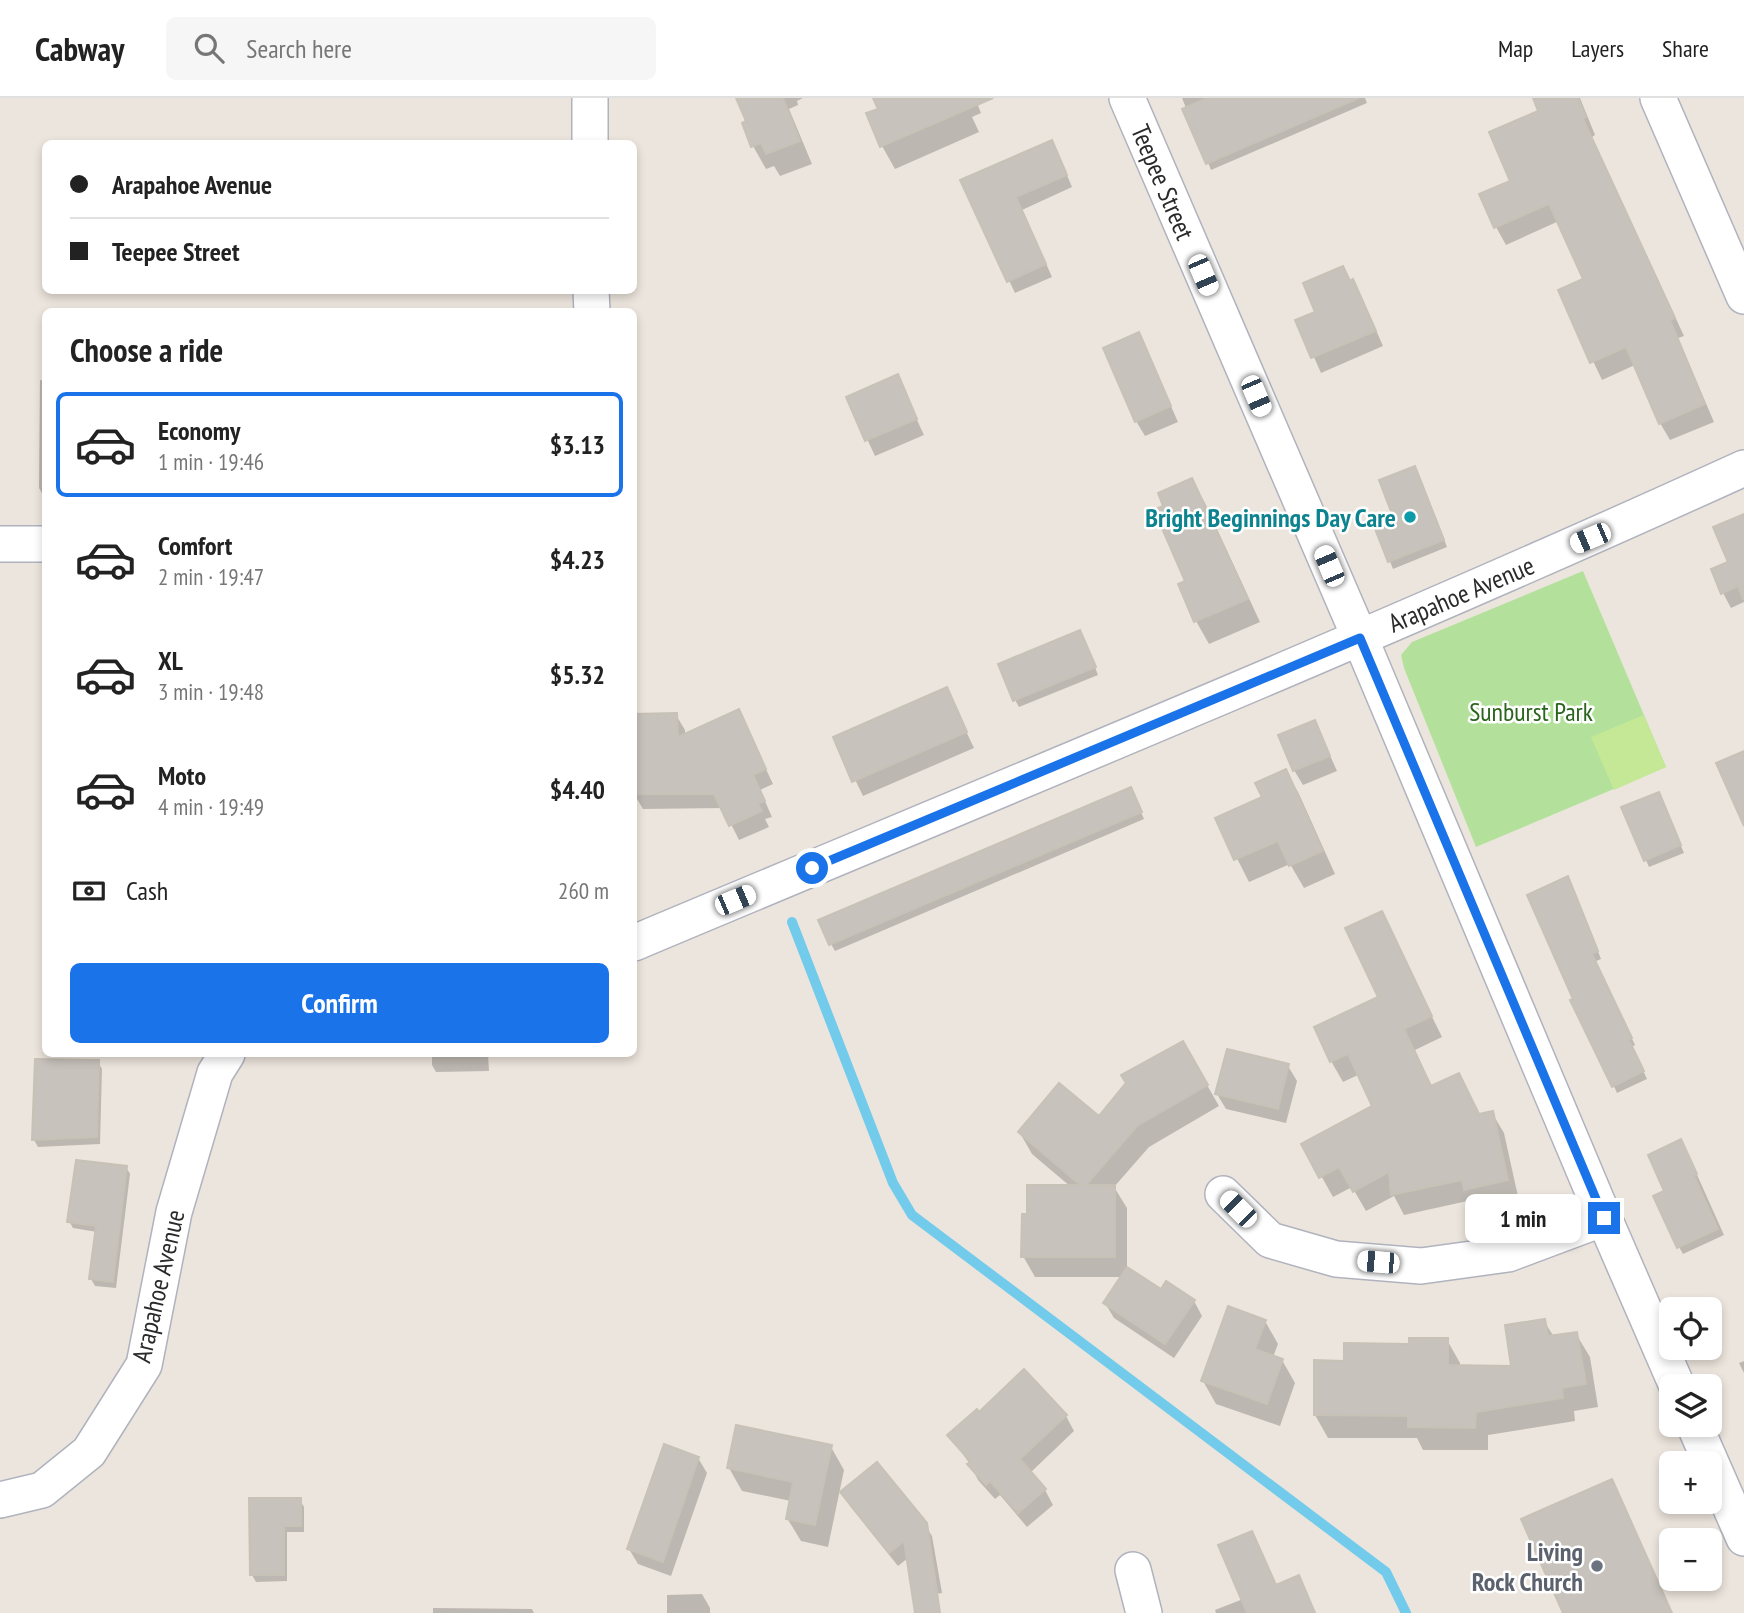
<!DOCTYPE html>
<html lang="en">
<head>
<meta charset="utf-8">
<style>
  body { margin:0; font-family:"PT Sans Narrow",sans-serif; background:#f6f6f6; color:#222; height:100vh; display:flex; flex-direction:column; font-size:26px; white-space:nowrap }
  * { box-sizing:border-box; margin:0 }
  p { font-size:23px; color:#767676 }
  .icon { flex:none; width:38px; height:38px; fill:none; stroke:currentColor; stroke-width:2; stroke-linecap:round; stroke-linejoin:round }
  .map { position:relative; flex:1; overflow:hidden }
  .side { position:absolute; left:42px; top:210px; width:595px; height:749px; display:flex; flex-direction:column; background:#fff; border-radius:10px; box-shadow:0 4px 10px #0003 }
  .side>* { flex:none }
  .top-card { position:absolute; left:42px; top:42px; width:595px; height:154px; border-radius:10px; box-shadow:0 4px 10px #0003; display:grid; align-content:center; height:154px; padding:0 28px; background:#fff }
  .controls { position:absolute; left:1659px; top:1199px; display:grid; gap:14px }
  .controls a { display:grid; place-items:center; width:63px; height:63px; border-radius:10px; background:#fff; box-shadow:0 4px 10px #0003; font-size:35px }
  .end { position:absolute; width:32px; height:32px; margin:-16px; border:9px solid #1a73e8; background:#fff; box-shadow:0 0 0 4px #fff }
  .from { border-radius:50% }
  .bubble { position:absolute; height:49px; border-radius:10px; background:#fff; box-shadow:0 4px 10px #0003; font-size:23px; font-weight:600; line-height:49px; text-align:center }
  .car { position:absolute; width:21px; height:42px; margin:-21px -10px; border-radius:9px; box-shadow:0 0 5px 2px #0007; background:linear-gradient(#fff 24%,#345 0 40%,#fff 0 76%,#345 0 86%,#fff 0) }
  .top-card b { display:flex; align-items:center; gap:24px; height:66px; font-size:26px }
  .top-card b+b { border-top:2px solid #e0e0e0 }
  .top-card i { width:18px; height:18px; background:#222 }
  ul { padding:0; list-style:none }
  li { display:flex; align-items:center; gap:21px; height:105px; margin:0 14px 10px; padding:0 14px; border:4px solid transparent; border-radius:10px }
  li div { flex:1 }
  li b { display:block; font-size:26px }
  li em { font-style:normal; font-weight:600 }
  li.current { border-color:#1a73e8 }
  li>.icon { width:63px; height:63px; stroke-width:1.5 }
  h2 { padding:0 28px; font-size:32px; line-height:84px }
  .pay { display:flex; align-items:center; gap:18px; height:77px; padding:0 28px; font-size:26px }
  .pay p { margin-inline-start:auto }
  .primary-button { display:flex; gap:14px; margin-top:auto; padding:14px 28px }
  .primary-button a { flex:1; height:80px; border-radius:10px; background:#1a73e8; color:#fff; font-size:28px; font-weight:600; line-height:80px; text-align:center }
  header { display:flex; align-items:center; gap:42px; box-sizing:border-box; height:98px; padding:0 35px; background:#fff; border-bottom:2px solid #e0e0e0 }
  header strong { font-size:33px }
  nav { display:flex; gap:38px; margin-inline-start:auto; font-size:24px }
  .search { width:490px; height:63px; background:#f6f6f6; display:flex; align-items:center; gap:18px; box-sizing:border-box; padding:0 24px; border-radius:10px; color:#767676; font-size:26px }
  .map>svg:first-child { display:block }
</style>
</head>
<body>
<header>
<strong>Cabway</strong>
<div class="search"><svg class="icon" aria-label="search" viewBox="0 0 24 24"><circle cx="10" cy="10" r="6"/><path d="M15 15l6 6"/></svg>Search here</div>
<nav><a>Map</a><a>Layers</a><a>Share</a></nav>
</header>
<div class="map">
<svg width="1744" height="1515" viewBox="0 0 1744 1515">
  <rect width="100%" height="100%" fill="#ece5dd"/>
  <path fill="#b3e19b" d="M1583,473l83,196 -190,80 -72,-179 -3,-13 11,-13z"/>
  <path fill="#c5e897" d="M1644,617l22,52 -52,23 -23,-53z"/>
  <path fill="#0003" d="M738,0h65l-6,3 1,4 -9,4 23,55 -32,12 -6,-10 -8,3 -13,-23 -5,-25z
    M875,0h100l6,15 -9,4 7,15 -84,37 -13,-23 -2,-36z
    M1182,0h183l2,5 -156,67z
    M1534,0h46l15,37 -3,2 92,199 -6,2 36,84 -44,18 -10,-17 -25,-58 -33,15 -42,-89 25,-11 -26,-59 -53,24 -10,-18 -15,-32 31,-13 28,-70z
    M1058,56l14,33 -50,23 30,67 -37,16 -53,-112z
    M1343,170l18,28 22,50 -62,27 -23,-52 20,-8z
    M1139,237l39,87 -33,14 -9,-15z
    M897,279l27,58 -49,21 -27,-58z
    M40,282l6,1v114h-3l-4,-7z
    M1419,377l28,72 -54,22 -19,-47 21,-7z
    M1192,383l13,22 55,119 -51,22 -13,-23 -16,-36 7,-4 -22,-74z
    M1744,418v86l-13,6 -8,-15z
    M1084,541l14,36 -79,32 -4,-7z
    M946,591l28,59 -111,48 -28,-58z
    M739,614l34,72 -13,6 12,27 -7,2 4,8 -30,13 -16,-32 -80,1 -9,-15v-78l42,-1 9,15v6z
    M1315,624l22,49 -34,14 -9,-15z
    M1286,673l13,23 36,80 -31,14 -14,-24 -41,18 -32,-63 47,-22z
    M1134,698l10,23 -309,132 -4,-7z
    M1662,703l22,52 -35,14 -26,-59z
    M1572,788l29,73 -7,3 41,83 -3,2 15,32 -30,14 -42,-93z
    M1381,815l61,124 -27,13 17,38 27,-13 21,40 12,-2 12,20 15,68 -42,9 -5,-10 -68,15 -10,-19 -28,15 -14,-24 -19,10 -29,-52 71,-38 -17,-32 -15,7 -12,-21 49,-63z
    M1183,945l36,63 -70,41 -35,40 13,21v61l34,22 33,10 8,15 -28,42 -60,-40 -9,-15 17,-26h-87l-12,-21 5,-40 43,-29 -39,-33 -12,-21 79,-15z
    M432,956h56l1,17 -53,1 -4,-7z
    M37,962l61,2 4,7 -2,75 -62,3 -4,-7z
    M1288,968l9,15 -11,42 -60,-14 -9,-15z
    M1685,1050l39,87 -41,19 -4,-7z
    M126,1069l4,7 -14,114 -21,-2 -4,-7 6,-47 -24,-4 -4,-7z
    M1265,1223l13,23 -5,13 9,3 13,23 -15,43 -64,-22 -13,-23z
    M1544,1223l10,16 22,-3 14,23 8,50 -24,4 1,10 -87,14v15h-65l-6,-12h-89l-13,-23 31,-52 64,-18 37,-5 13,23v4l53,1z
    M1744,1263v12l-5,-10z
    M1024,1274l42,44 8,15 -44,42 15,17 8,15 -26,22 -27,-32 -5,4 -17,-19 -8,-16 -21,-29 30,-21z
    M831,1349l13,23 -16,77 -27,-6 -14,-23 4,-17 -49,-10 -13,-23z
    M698,1360l9,15 -36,103 -33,-12 -9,-15z
    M1612,1383l8,15 52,117h-107z
    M842,1395l81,29 9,14 10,57 -22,3 -12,-38 -10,8 -48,-60z
    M300,1402l4,7v25h-17v49l-31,1 -4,-7z
    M1251,1435l26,53 21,-9 18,36h-100l-1,-3 28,-11z
    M702,1496l8,14v5h-43v-18z
    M433,1510l99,1 2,4h-101z"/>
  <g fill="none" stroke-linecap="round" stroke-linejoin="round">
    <path stroke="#73cbeb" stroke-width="10" d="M792,824l101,261 19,32 474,357 20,41"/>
  </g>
  <path fill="#c7c2bc" stroke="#c7c1b6" stroke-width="2" d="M736,0h47l17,43 -34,13 -5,-11 -10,4 -9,-24 4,-2z
    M873,0h120l-113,49 -14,-34 12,-4z
    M1207,0h152l-153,66 -24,-55z
    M1533,0h45l8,19 -3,2 92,199 -5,2 35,84 -46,20 -33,-77 -36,16 -32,-73 25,-11 -34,-75 -55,24 -15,-34 31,-13 -21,-49 49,-21z
    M1052,42l15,35 -51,22 30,67 -39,18 -47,-102z
    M1343,168l7,15 3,-2 23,52 -65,27 -16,-38 20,-8 -12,-29z
    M1139,234l32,74 -36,16 -32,-74z
    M898,276l19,45 -52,22 -19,-44z
    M1415,368l29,74 -56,22 -16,-41 20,-7 -13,-34z
    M1192,380l56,121 -54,23 -16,-38 7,-3 -31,-71 9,-4 -5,-13z
    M1744,416v85h-1l-5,-13 -17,8 -10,-25 17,-7 -15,-35z
    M1080,532l16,37 -83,34 -15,-37z
    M947,589l20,45 -115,50 -19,-45z
    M739,611l27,60 -13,6 12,26 -7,3 4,7 -33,15 -15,-32h-80v-80l43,-1 1,24z
    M1315,622l15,36 -37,15 -15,-36z
    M1744,653v75l-28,-63z
    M1286,671l37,82 -34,15 -11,-25 -44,19 -19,-42 47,-21 -7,-14z
    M1131,689l11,25 -313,133 -11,-25z
    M1659,694l22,53 -37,16 -23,-54z
    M1568,778l30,75 -6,3 40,84 -3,2 15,31 -32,16 -42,-87 3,-1 -46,-104z
    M1382,813l50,105 -28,13 27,57 28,-13 20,41 14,-3 15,69 -44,10 -2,-10 -71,15 -2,-23 -36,20 -14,-25 -20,11 -18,-34 71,-38 -24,-52 -18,8 -16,-35 64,-30 -33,-69z
    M1183,943l25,44 -71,41 -51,59h29v72h-94l1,-43h5v-29h53l-62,-53 41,-49 40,33 27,-33 -5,-8z
    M1227,951l62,15 -11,45 -63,-15z
    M35,961l64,1 -2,77 -65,3z
    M1681,1041l16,35 -3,2 24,53 -41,19 -24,-52 11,-5 -16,-36z
    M76,1062l51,6 -14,116 -24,-3 7,-53 -29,-4z
    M1127,1169l34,22 5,-8 29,19 -30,44 -62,-41z
    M1228,1208l38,14 -11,29 28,10 -16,45 -66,-23z
    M1545,1221l3,17 29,-4 9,52 -24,4 1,10 -87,14 -1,16 -67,-1v-11l-94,-1v-55l30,1v-18l65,1v-6h39v27l63,1 -6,-41z
    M1024,1271l43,46 -47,44 26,30 -28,24 -28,-32 -4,4 -19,-21 4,-2 -24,-27 30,-26 2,3z
    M736,1327l96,20 -17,80 -29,-6 7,-37 -66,-14z
    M664,1346l35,13 -36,105 -36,-13z
    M877,1364l50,61 13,90h-25l-11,-72 -15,12 -49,-61z
    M1612,1381l60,134h-109l-42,-94z
    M249,1400h52v28h-17v49h-34z
    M1252,1433l24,54 23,-10 16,38h-68l-29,-68z"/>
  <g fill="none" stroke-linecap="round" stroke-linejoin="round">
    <g stroke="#b0b3be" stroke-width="38">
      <path id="street" d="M590,0v46
        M1127,0l233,540 244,580 73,168
        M1658,0l86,198
        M591,192l1,22
        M0,446h46
        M634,845c371,-156 744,-308 1110,-475
        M1223,1096l47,46 66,19 85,7 87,-12 96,-36
        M1694,1326l50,114
        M0,1402l42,-10 47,-38 55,-87 30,-153 41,-139 12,-19
        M1133,1472l11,43"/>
    </g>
    <use href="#street" stroke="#fff" stroke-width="35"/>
  </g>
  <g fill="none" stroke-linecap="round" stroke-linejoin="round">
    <path stroke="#1a73e8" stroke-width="9" d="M812,770l548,-230 244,580"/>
  </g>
  <circle fill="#0f9aa8" stroke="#fff" stroke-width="2.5" cx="1410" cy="419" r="7"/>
  <circle fill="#6b7280" stroke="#fff" stroke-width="2.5" cx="1597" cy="1468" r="7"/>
  <g text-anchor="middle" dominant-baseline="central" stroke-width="5" stroke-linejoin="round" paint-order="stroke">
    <g font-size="26" fill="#2a2a2a" stroke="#fff">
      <text transform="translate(1163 84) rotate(67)">Teepee Street</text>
      <text transform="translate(1461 496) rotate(-23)">Arapahoe Avenue</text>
      <text transform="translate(158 1188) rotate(-77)">Arapahoe Avenue</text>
    </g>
    <g font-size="26" font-weight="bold" fill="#0d838f" stroke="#fff" text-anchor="end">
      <text x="1396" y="419">Bright Beginnings Day Care</text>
    </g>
    <g font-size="26" fill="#2b651c" stroke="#fff">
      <text x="1531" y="613">Sunburst Park</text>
    </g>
    <g font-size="26" font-weight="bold" fill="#5b616d" stroke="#fff" text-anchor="end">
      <text x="1583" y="1453">Living<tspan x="1583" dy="30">Rock Church</tspan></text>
    </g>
  </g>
</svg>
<div class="controls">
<a><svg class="icon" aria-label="locate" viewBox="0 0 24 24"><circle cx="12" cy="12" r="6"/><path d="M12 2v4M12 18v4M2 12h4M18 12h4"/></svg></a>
<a><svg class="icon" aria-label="layers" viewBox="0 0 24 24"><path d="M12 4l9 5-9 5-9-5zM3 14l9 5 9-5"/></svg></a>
<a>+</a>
<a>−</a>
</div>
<i class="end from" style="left:812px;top:770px"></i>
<i class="end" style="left:1604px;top:1120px"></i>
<div class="bubble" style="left:1465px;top:1096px;width:116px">1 min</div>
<i class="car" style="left:1203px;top:177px;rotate:157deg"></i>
<i class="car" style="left:1256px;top:298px;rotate:157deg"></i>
<i class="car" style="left:1590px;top:440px;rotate:247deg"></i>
<i class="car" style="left:1329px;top:468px;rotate:337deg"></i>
<i class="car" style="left:735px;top:802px;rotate:67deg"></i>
<i class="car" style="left:1238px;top:1111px;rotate:315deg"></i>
<i class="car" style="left:1378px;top:1164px;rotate:275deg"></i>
<div class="top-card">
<b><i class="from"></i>Arapahoe Avenue</b>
<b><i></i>Teepee Street</b>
</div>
<section class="side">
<h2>Choose a ride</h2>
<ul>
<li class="current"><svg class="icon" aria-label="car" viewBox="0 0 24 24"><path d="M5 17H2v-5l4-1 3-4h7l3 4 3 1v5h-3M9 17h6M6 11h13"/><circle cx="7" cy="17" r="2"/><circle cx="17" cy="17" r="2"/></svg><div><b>Economy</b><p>1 min · 19:46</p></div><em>$3.13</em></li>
<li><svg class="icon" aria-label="car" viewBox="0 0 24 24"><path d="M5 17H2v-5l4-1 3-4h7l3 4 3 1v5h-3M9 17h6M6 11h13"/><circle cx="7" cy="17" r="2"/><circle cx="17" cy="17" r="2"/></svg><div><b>Comfort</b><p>2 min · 19:47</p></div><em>$4.23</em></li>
<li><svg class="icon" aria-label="car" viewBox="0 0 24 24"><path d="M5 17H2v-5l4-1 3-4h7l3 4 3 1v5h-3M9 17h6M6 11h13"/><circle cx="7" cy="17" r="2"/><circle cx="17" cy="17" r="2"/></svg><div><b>XL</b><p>3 min · 19:48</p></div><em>$5.32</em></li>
<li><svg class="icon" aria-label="car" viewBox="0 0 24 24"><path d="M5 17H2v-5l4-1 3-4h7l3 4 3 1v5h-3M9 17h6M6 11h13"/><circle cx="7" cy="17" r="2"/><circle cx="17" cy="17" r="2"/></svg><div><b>Moto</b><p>4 min · 19:49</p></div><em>$4.40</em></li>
</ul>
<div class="pay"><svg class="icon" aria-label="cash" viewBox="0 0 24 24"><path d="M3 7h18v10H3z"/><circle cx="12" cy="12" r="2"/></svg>Cash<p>260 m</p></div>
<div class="primary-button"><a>Confirm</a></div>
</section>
</div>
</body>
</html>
